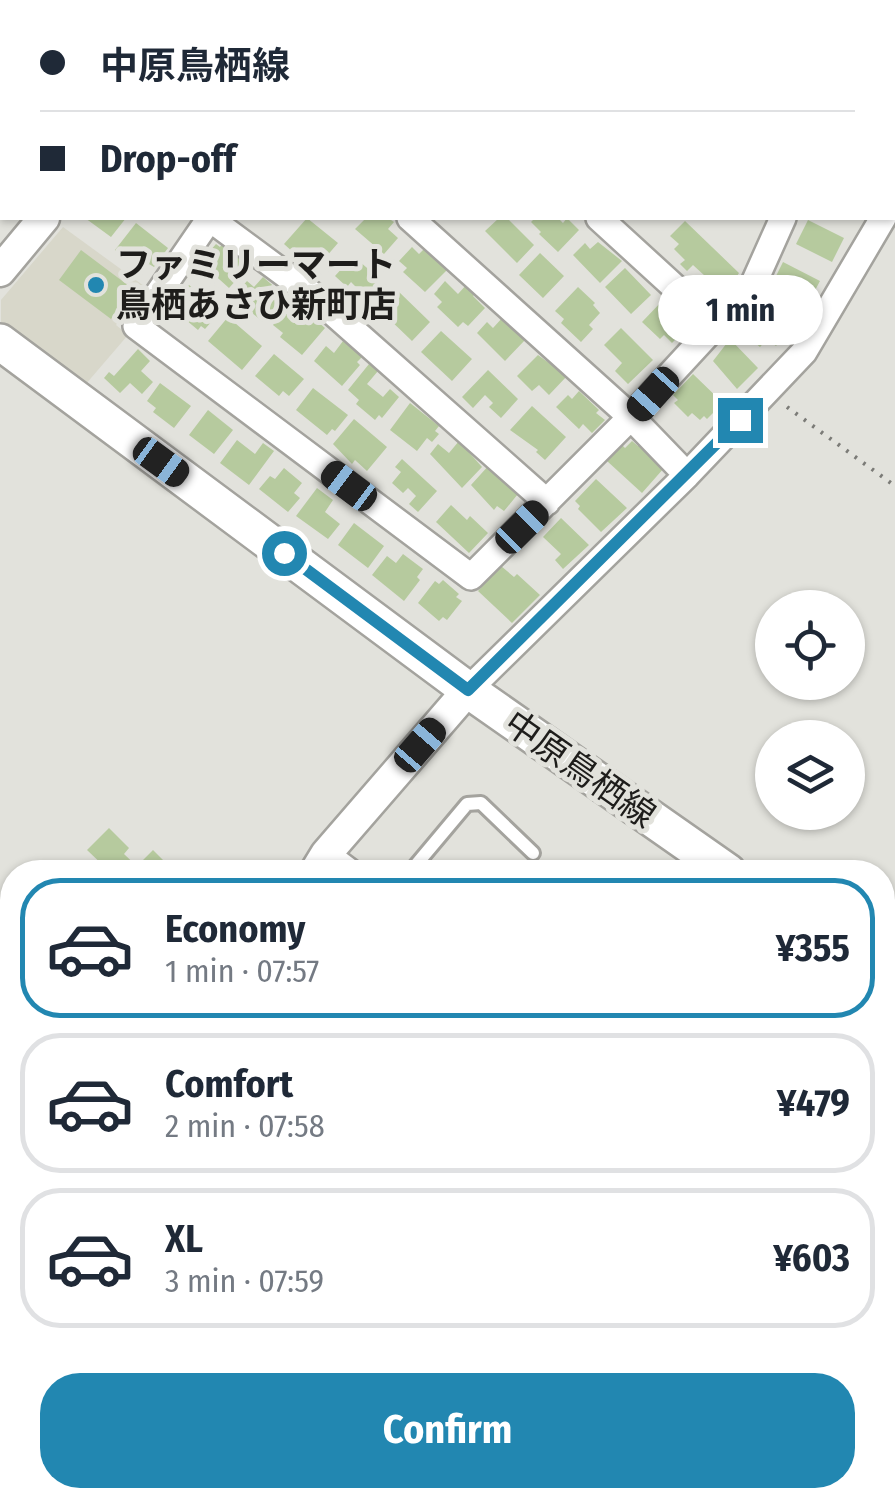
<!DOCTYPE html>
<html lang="en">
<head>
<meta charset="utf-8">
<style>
  body { margin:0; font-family:"Fira Sans Condensed","Noto Sans JP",sans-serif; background:#f2f2f3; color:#1f2937; height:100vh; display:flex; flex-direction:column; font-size:38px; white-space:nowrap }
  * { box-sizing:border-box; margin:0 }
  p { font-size:32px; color:#747a83 }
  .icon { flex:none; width:55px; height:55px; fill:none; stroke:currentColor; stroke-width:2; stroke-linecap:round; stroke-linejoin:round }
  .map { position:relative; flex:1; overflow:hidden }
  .drawer { position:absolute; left:0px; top:860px; width:895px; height:648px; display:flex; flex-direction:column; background:#fff; border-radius:40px 40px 0 0; box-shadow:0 2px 8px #0004 }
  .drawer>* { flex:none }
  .banner { position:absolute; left:0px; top:0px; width:895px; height:220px; box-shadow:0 2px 8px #0004; display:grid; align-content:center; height:220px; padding:0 40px; background:#fff }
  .buttons { position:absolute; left:755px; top:590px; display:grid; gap:20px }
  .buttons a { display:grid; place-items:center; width:110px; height:110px; border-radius:50%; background:#fff; box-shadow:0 2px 8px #0004; font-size:50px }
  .end { position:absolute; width:45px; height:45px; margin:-22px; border:12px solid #2287b1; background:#fff; box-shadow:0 0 0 5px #fff }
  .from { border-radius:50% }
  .bubble { position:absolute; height:70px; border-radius:35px; background:#fff; box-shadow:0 2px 8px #0004; font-size:32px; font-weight:700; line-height:70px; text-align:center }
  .car { position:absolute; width:30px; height:60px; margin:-30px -15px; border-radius:12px; box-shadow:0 0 8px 2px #0007; background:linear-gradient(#222 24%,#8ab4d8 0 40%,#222 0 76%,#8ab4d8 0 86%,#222 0) }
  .banner b { display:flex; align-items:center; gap:35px; height:95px; font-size:38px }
  .banner b+b { border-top:2px solid #e0e1e3 }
  .banner i { width:25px; height:25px; background:#1f2937 }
  ul { padding:18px 0 0; list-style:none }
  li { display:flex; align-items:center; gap:30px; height:140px; margin:0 20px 15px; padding:0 20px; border:5px solid #e0e1e3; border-radius:40px }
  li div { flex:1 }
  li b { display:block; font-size:38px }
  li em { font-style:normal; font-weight:700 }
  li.active { border-color:#2287b1 }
  li>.icon { width:90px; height:90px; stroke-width:1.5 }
  .cta { display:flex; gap:20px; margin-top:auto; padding:20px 40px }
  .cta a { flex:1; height:115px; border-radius:40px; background:#2287b1; color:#fff; font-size:40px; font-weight:700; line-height:115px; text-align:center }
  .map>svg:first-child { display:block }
</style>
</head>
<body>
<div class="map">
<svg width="895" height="1507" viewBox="0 0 895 1507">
  <rect width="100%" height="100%" fill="#e2e2dc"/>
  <path fill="#d8d7ca" d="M63,227l81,59 -28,39 12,10 -43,50 -84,-63v-22z"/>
  <path fill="#b6ca9e" d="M85,218h41l-15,19z
    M307,218l31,25 -19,22 -9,-9 -6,6 -20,-18z
    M366,218h22l6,4 -6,7 10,9 -14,16 -29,-25z
    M499,218h8l27,27 -17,18 -32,-32z
    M535,218h23l5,5 4,-5 12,12 -21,22 -19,-18 2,-2 -10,-10z
    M808,220l36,18 -12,24 -36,-18z
    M685,221l54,52 -20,30 -20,-20 6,-7 -12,-11 -6,6 -7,-7 5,-4 -11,-11 5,-5 -9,-8z
    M136,223l32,25 -14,19 -5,-3 -3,4 -16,-13 -3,4 -12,-9z
    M224,241l26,24 -21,23 -29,-26 16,-18 4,3z
    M598,242l24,19 -22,22 -27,-28 12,-12 5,6z
    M412,247l7,7 6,-6 23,21 -23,23 -22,-20 4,-4 -8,-7z
    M81,250l52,39 -22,30 -52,-39z
    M540,253l24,23 -21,22 -24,-23z
    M353,256l27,23 -21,24 -7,-6 6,-8 -7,-7 -4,5 -12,-11z
    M783,262l37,19 -8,15 -11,-5 -6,12 -19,-9 4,-9 -7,-3z
    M625,268l26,27 -20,19 -26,-27z
    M263,277l22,19 -22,26 -30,-25 14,-16 7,6z
    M445,281l13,13 10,-11 9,9 -4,4 12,12 -17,18 -5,-4 -5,5 -21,-20 5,-5 -8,-8z
    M189,285l31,27 -15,17 -4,-3 -3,4 -24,-20 7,-8 -3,-3z
    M578,287l17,16 -2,2 7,8 -11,12 4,4 -12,13 -20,-19 3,-4 -9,-8z
    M398,291l32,31 -18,19 -26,-25 5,-5 -7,-6z
    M664,299l26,26 -18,18 -8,-8 -4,4 -18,-17z
    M761,302l31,25 -16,19 -9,-7 -7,8 -13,-11 10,-12 -8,-6z
    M303,309l22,19 -23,27 -22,-18 3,-4 -10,-8 12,-15 10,9z
    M228,317l34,29 -20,24 -34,-29z
    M503,317l23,22 -21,22 -28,-28 10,-11 6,6z
    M621,328l32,32 -25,24 -13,-13 7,-8 -18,-18z
    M441,331l31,28 -20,22 -31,-29z
    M730,339l28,29 -21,21 -24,-28z
    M343,341l19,16 -5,5 3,3 -18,21 -28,-25 12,-15 8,7z
    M138,349l12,12 -9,10 12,11 -11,12 -12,-11 -10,10 -16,-15 5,-6 5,4z
    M274,354l30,25 -15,17 -6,-5 -4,5 -24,-20z
    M538,355l29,21 -18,19 -10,-10 -7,6 -15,-15z
    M369,364l9,7 -11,13 16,13 7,-8 9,8 -17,21 -3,-3 -4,5 -19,-16 3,-4 -11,-10z
    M488,370l30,29 -17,19 -12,-11 4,-4 -8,-8 -12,13 -11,-11z
    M693,374l30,29 -16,16 -3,-3 -4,4 -8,-7 -4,4 -14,-14 4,-3 -5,-5z
    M160,383l31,23 -17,22 -21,-16 3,-4 -9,-7z
    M313,388l35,27 -13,16 -3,-2 -5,6 -31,-25z
    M579,391l20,19 -3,3 9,7 -13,13 -9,-9 -4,5 -23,-22 12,-12 4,4z
    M410,403l29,23 -4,5 4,3 -7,8 -5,-4 -10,13 -27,-21z
    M532,406l34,31 -21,23 -9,-8 2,-2 -28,-20z
    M208,410l25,20 -19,24 -25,-19z
    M354,419l33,28 -20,24 -12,-11 -3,4 -19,-20z
    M237,440l18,14 8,-11 11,8 -25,34 -29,-22z
    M459,441l23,26 -20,21 -32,-34 8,-10 11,9z
    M632,441l6,5 4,-4 22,26 -22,25 -35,-32 15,-16 3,3z
    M402,459l35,32 -19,21 -9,-8 7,-8 -8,-8 -5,5 -11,-10 9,-11 -6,-5z
    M490,464l21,19 -2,3 9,8 -14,17 -7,-5 -3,4 -23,-25z
    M284,468l18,15 -8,10 6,5 -12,14 -29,-23 11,-13 5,3z
    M596,479l31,29 -26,24 -23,-23 2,-3 -5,-5z
    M317,488l16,12 -8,12 15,12 -12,15 -32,-23z
    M451,505l16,15 3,-4 18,17 -19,20 -33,-31z
    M561,518l28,27 -26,24 -8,-9 6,-6 -18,-17z
    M354,523l30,23 -16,22 -30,-23z
    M403,554l20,15 -6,8 3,3 -16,21 -32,-26 15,-19 9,7z
    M501,566l13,11 3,-3 23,21 -28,28 -34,-32z
    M443,580l16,14 -3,3 6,4 -15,19 -4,-3 -4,4 -21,-18 17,-22 4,3z
    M109,828l20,20 -5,6 19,18h-36l2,-1 -22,-21z
    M153,850l17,17 -5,5h-13l-11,-10z
    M882,1115l13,10v25l-4,6 -9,-7z
    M12,1338v42l-12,-7v-12z"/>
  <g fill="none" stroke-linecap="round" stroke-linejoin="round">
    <g stroke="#a4a39e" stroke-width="18">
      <path id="service" d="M410,872l57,-68 14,-1 52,50"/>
    </g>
    <g stroke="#a4a39e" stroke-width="30">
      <path id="minor" d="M149,0l3,2
        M547,0l3,2
        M34,2l2,-2
        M366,2l2,-2
        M888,2l1,-2
        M0,49l2,-4
        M892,198l3,-5
        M209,218l104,77 234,207
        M210,218l-74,108 335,251 160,-160 122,-132 30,-67
        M410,218l221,199 56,58
        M599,218l117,107
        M468,690l219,-215 117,-123 79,-134
        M326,854l24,18
        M882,1294l13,1
        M121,1495v12
        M815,1495l13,12"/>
    </g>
    <g stroke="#a4a39e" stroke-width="35">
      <path id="tertiary" d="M760,0l3,2
        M203,2l2,-2
        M892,125l3,3
        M0,271l44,-53
        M315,872l11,-18 142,-164
        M0,1320l12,-14"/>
    </g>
    <g stroke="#a4a39e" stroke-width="40">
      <path id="secondary" d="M0,342l468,348 260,182
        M882,981l13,8"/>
    </g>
    <path stroke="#7b7b77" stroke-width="4" stroke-dasharray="2.5 8" stroke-linecap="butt" d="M787,407l108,79
      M0,1260l12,12
      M448,1507l10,-12"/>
    <use href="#service" stroke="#fff" stroke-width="12"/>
    <use href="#minor" stroke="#fff" stroke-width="25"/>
    <use href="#tertiary" stroke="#fff" stroke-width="30"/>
    <use href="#secondary" stroke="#fff" stroke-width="35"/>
  </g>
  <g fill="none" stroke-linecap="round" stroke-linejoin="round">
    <path stroke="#2287b1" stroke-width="12" d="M284,553l184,137 272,-270"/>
  </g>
  <circle fill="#2287b1" stroke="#e2e2dc" stroke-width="4" cx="96" cy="285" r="10"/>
  <g text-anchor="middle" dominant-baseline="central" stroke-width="10" stroke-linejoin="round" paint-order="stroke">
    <g font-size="35" font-weight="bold" fill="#1e1d1b" stroke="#e2e2dc" text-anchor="start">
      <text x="116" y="265">ファミリーマート<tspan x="116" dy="40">鳥栖あさひ新町店</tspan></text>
    </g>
    <g font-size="35" fill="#1e1d1b" stroke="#e2e2dc">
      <text transform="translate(580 769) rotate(35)">中原鳥栖線</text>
    </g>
  </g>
</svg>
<div class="buttons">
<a><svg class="icon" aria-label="locate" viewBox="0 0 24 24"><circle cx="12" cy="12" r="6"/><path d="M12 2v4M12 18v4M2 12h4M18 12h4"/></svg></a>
<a><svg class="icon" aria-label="layers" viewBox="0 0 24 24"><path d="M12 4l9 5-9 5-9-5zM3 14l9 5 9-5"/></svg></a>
</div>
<i class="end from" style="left:284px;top:553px"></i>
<i class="end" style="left:740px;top:420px"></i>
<div class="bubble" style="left:658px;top:275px;width:165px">1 min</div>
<i class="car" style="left:653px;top:394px;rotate:222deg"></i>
<i class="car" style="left:161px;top:462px;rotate:126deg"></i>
<i class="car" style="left:349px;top:486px;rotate:307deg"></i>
<i class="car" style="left:522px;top:527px;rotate:45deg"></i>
<i class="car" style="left:420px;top:745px;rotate:41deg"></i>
<div class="banner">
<b><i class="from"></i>中原鳥栖線</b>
<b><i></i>Drop-off</b>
</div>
<section class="drawer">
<ul>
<li class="active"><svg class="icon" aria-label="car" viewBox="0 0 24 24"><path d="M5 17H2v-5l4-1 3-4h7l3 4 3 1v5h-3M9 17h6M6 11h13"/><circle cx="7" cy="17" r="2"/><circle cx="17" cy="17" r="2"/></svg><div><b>Economy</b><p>1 min · 07:57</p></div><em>¥355</em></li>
<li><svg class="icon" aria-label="car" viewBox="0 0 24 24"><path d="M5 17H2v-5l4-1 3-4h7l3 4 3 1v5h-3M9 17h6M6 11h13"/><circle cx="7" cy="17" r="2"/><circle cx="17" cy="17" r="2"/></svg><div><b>Comfort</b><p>2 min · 07:58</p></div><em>¥479</em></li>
<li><svg class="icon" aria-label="car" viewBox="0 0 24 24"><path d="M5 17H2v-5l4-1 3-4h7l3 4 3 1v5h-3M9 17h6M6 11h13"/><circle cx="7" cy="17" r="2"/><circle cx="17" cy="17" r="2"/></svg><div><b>XL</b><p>3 min · 07:59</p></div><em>¥603</em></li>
</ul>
<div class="cta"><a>Confirm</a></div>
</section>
</div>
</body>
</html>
